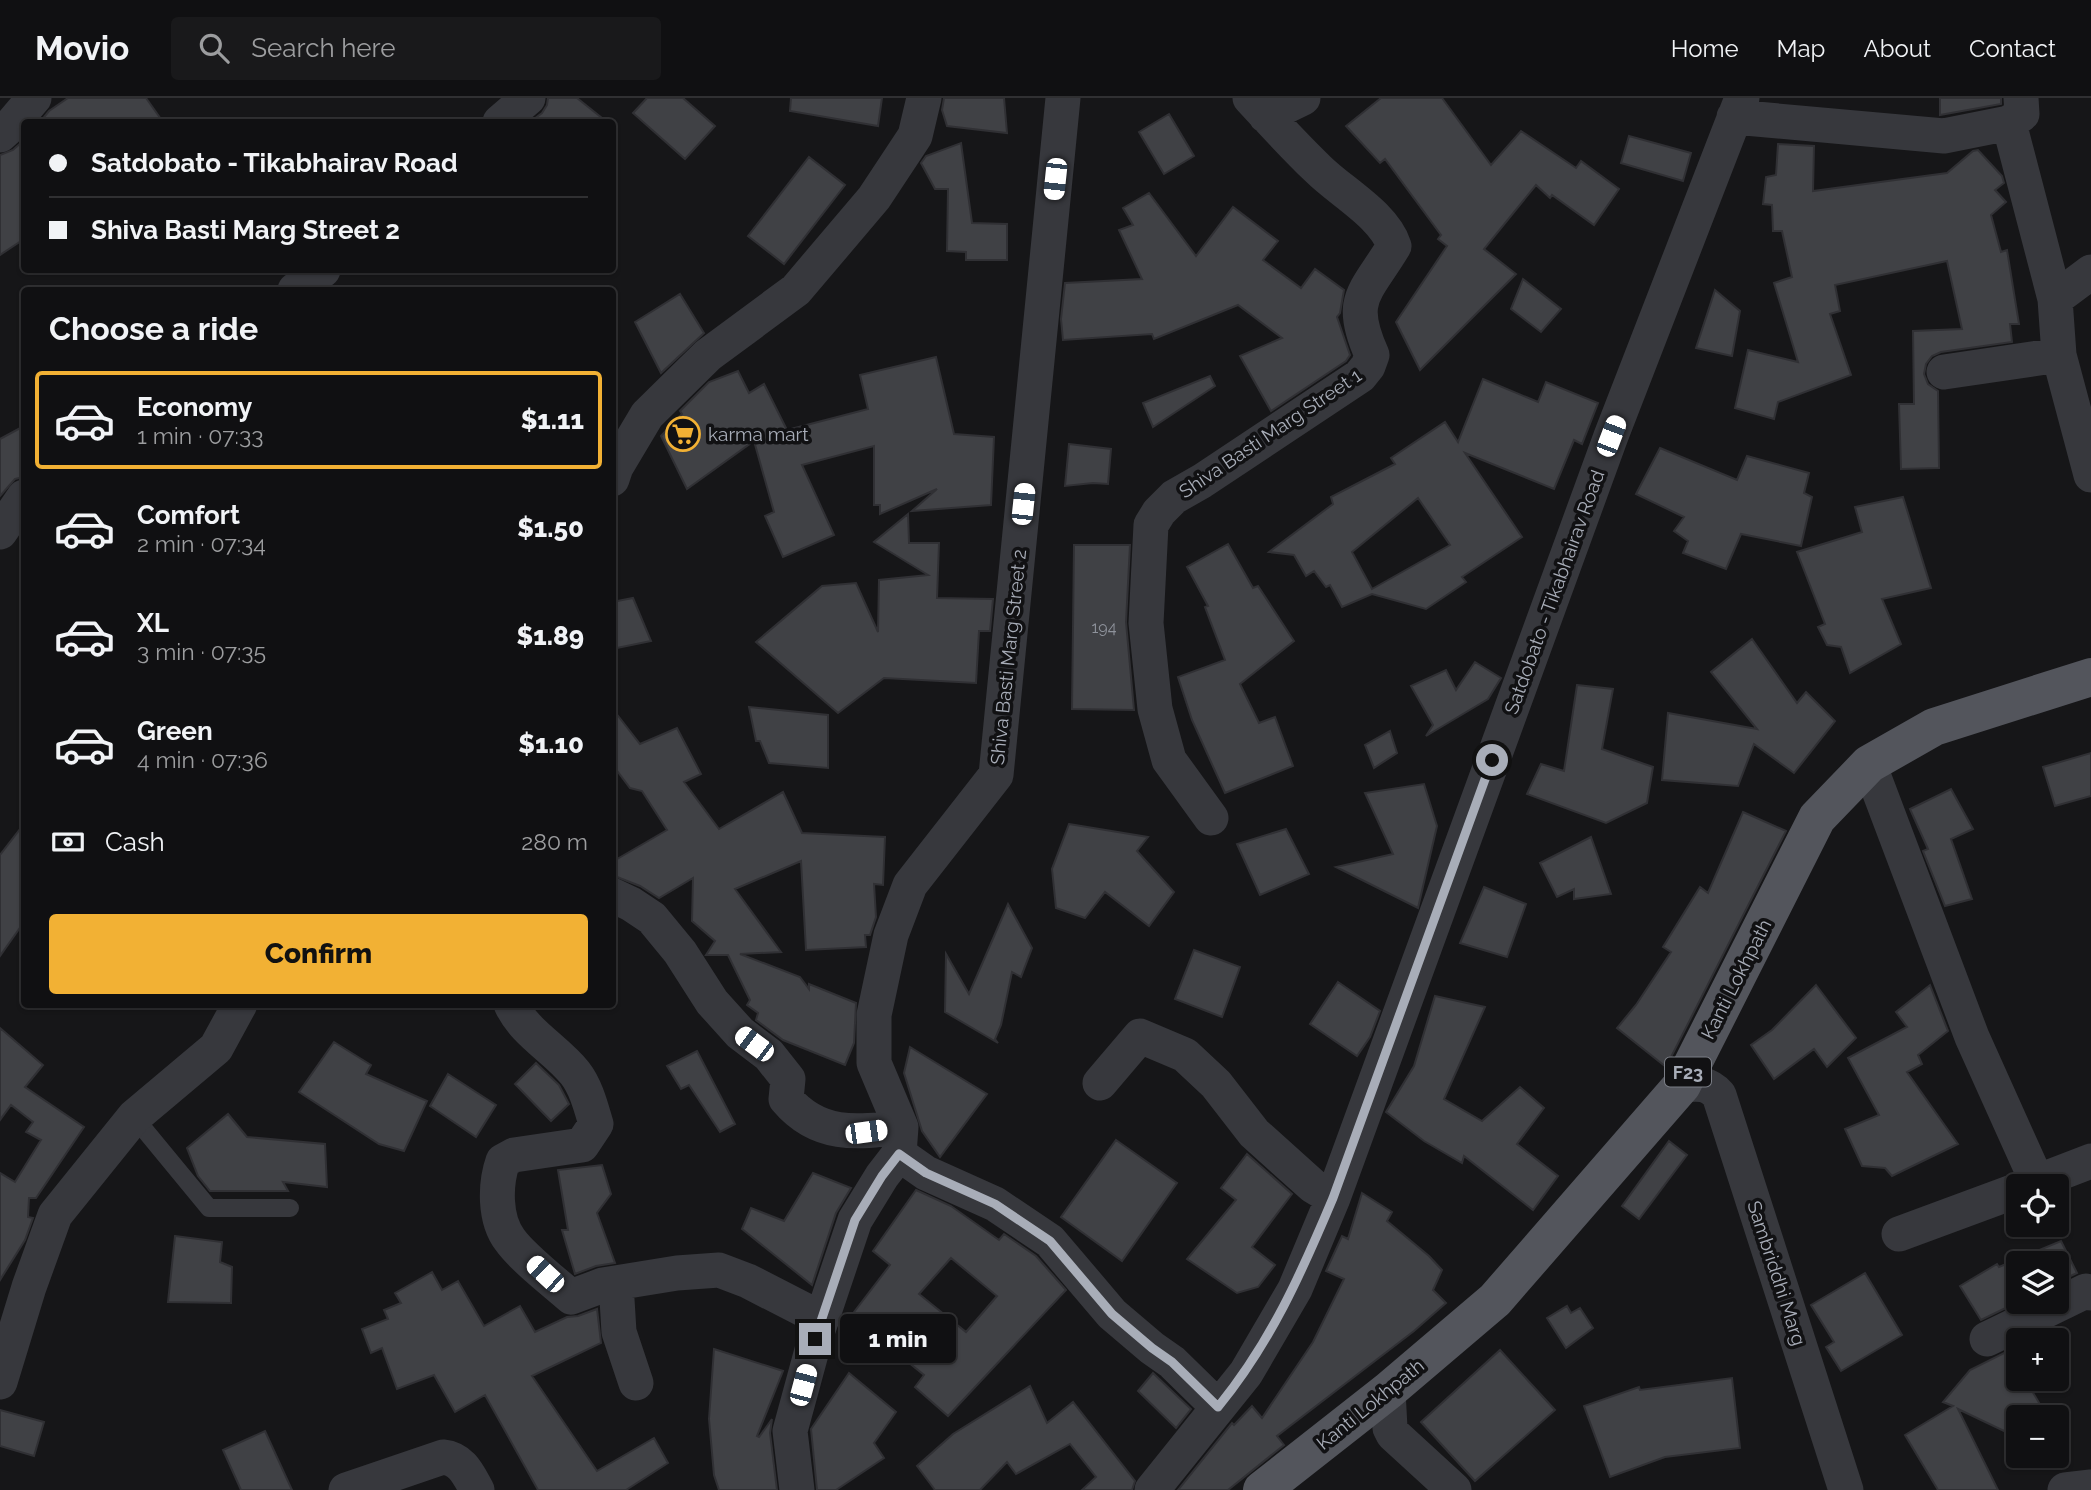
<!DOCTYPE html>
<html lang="en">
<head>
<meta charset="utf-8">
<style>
  body { margin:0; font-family:Raleway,sans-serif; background:#19191b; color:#f1f3f6; height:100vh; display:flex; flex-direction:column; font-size:26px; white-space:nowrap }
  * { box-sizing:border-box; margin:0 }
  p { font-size:23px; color:#9c9d9f }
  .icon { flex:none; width:38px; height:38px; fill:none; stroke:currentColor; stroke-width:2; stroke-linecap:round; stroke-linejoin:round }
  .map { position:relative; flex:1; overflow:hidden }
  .side { position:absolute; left:21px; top:189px; width:595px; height:721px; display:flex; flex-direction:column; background:#101012; border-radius:7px; box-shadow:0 2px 5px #0004,0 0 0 2px #303032 }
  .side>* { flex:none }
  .top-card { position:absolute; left:21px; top:21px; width:595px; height:154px; border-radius:7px; box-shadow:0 2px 5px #0004,0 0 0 2px #303032; display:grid; align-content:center; height:154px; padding:0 28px; background:#101012 }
  .controls { position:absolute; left:2006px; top:1076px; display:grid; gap:14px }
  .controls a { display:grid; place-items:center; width:63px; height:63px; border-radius:7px; background:#101012; box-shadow:0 2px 5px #0004,0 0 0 2px #303032; font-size:35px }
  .end { position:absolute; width:32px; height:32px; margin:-16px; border:9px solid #a8adb8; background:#111; box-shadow:0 0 0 4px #111 }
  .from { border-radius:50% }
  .bubble { position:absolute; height:49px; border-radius:7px; background:#101012; box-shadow:0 2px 5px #0004,0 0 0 2px #303032; font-size:23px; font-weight:800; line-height:49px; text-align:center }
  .car { position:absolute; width:21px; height:42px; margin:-21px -10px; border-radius:9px; box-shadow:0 0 5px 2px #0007; background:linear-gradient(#fff 24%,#345 0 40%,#fff 0 76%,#345 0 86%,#fff 0) }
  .top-card b { display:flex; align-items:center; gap:24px; height:66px; font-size:26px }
  .top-card b+b { border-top:2px solid #303032 }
  .top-card i { width:18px; height:18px; background:#f1f3f6 }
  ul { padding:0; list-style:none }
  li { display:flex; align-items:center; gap:21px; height:98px; margin:0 14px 10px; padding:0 14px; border:4px solid transparent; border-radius:7px }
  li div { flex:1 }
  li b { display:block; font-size:26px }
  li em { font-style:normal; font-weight:800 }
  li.current { border-color:#f2b134 }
  li>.icon { width:63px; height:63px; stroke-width:1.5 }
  h2 { padding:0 28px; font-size:32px; line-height:84px }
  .pay { display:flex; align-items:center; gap:18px; height:77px; padding:0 28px; font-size:26px }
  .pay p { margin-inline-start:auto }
  .cta { display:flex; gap:14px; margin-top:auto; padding:14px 28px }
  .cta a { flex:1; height:80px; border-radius:7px; background:#f2b134; color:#111; font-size:28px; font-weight:800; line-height:80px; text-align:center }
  header { display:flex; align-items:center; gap:42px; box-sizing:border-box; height:98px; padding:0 35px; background:#101012; border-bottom:2px solid #303032 }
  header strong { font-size:33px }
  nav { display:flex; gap:38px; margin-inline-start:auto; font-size:24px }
  .search { width:490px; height:63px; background:#19191b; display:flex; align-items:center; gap:18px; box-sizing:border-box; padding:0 24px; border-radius:7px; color:#9c9d9f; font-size:26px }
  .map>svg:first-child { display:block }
</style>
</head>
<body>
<header>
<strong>Movio</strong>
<div class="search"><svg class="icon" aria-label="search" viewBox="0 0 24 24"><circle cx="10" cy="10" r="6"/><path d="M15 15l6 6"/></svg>Search here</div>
<nav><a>Home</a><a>Map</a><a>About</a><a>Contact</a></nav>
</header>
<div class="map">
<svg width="2091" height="1392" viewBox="0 0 2091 1392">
  <rect width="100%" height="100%" fill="#161618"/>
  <path fill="#404145" stroke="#303034" stroke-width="2" fill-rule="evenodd" d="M68,0h78l17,24h-123l9,-11z
    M548,0h29l30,24h-77l12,-9 5,-8z
    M647,0h36l32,28 -30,33 -52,-46z
    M791,0h91l-4,28 -88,-15z
    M944,0h60l3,35 -60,-7 -5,-16z
    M1381,0h61l49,67 30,-34 55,37 5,-7 38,28 -25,36 -42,-30 -2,3 -14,-13 -52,64 32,25 -96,96 -24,-48 51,-76 -9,-7 3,-4 -56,-76 -5,4 -34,-37z
    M1940,0h61v6l-61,11z
    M1169,16l25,42 -30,18 -25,-42z
    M1629,38l62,17 -8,28 -62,-18z
    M24,42v99l-24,16v-100l13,-5z
    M961,45l11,80 35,1v36h-41v-8l-19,-1 1,-62h-13l-14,-26 5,-7z
    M1778,46l36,2 -1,45 134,-18 26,-22 5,-1 24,26 2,7 -9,7 11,12 -15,13 10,37 6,-2 12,74h-9l2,18 -71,10 -9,4 -6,8 -2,10 4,10 10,7 1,77 -38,1 -2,-65h15l-1,-73 49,-2 -15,-68 -112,24 5,26 -10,3 21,61 -73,27 -4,17 -39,-11 13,-58 50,12 -24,-79 18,-6 -10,-46h-9l-1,-26 -9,-1 3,-27 10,-2z
    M809,59l36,28 -61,79 -36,-28z
    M1149,95l47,63 37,-49 45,34 -15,19 38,28 14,-19 29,21 -4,23 -3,4 13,38 -4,6 -75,50 -31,-55 42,-18 -44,-33 -84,34 -2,-5 -89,6 -2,-21 4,-36 77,-4 -23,-49 14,-5 -10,-17z
    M1523,181l38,30 -20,23 -30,-23z
    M1715,192l25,21 -8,45 -36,-8z
    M680,196l24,39 -43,40 -26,-51z
    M936,259l18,77 40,3 -3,68 -79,6 25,-22 -57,25v-9h-6v-59l-72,19 32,70 -51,22 -18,-41 9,-4 -20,-71 -67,48 -26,-53 21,-22 -2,-3 29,-29 29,-11 11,22 15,-9 23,46 81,-21 -8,-34z
    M1210,278l5,10 -62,41 -10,-24z
    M1483,281l55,23 8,-20 52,21 -16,41 -8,-4 -20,49 -89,-36 57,84 -60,40 4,5 -40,27 -54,-15 -30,13 -12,-22 -4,2 -12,-16 -8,5 -12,-21 -25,-3 64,-48 -2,-7 64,-33 -4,-6 54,-36 13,20zM1418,400l32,47 -78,44 -20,-37z
    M24,328v51l-9,2 -15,17v-57z
    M1069,346l42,5 -3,35 -15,-1 -28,3z
    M1660,350l77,32 10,-24 62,17 -5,20 8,4 -11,49 -60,-12 -15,35 -43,-16 5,-12 -14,-10 10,-14 -48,-23z
    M1903,399l28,91 -49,11 19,45 -51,29 -9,-26 -14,-2 -9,-18 7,-3 -28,-72 65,-20 -7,-25z
    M908,416l1,29h30l-2,55 56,1 -3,32h-11l-3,52 -92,-5 -46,35 -82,-71 66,-56 34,-3 22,49 1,-52 49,-5 -54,-33z
    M1228,446l25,44 5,-2 36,55 -54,43 19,39 16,-6 18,49 -68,27 -33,-73 -14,-43 47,-17 -20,-53 3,-1 -21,-39z
    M1074,447h56l-4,77 8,88 -62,-1z
    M633,500l18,43 -39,8v-47z
    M1752,541l45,64 9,-11 29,29 -41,52 -40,-29 -16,42 -76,-6 6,-67 89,16 -46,-57z
    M1475,564l26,16 -13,21 -62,37 7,-11 -22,-39 35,-16 10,20z
    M1577,587l36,4 -11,60 51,18 -6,36 -41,20 -79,-29 14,-30 23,7z
    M749,609l79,8v53l-59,-5 -9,-22h-4z
    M612,610l28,36 37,-16 24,46 -17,8 35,47 64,-37 19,41 83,4 -2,48 -9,-1 2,33 -6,18h-5l1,12 -60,3 -5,-89 -66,28 46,63 -41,2 60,23 9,12v-5l47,19 -2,40 -9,22 -62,-25 -27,-20 2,-7 -11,-8 3,-5 -22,-45h-22l9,-14 -23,-20 1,-43 -34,20 -19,-12 -28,-11v-13l55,-32 -25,-39 -12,-3 -18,-24z
    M1390,633l7,22 -23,15 -9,-23z
    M2091,655v43l-36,10 -12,-39z
    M1424,686l13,42 -19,82 -82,-41 57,-13 -28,-61z
    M1951,691l22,40 -22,10 21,60 -27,7 -22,-55 5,-2 -18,-40z
    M1743,714l43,19 -120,236 -49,-39 19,-23 35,-53 -8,-5 37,-60 8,6z
    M24,726v98l-24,34v-101z
    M1069,726l79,13 -11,14 37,41 -25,34 -44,-34 -20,26 -29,-10 -4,-39z
    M1286,731l23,45 -49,21 -23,-51z
    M1591,739l20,57 -37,5v-10l-17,8 -17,-34z
    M1484,789l42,17 -19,53 -47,-14z
    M1008,806l24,44 -11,29 -9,-5 -11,53 -6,14 3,4 -53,-31 1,-58 23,40z
    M1194,852l46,17 -18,50 -47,-18z
    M1338,884l42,29 -10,26 -13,19 -47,-32z
    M1816,887l40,53 -29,29 -13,-18 -40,30 -23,-34 21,-15z
    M1930,887l18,46 -30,24 4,9 -15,8 51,72 -66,32 -7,-8 -23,-2 -17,-37 34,-14 -31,-57 59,-31 -11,-15z
    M1435,898l50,11 -41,92 38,22 38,-34 24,21 -27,36 41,32 -25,34 -69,-54 -2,7 -38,-22 -38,-29 28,-46z
    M0,930l43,37 -18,22 59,40 -48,71h-7l-1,19 5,1 -8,22 -25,40v-107l15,9 26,-42 -15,-8 7,-10 -22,-17 -11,15z
    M334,944l37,23 -5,9 61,27 -23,50 -25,-7 -80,-52z
    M910,949l77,47 -47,63 -18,-26 -18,-58z
    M697,953l38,73 -15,8 -31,-47 -8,4 -14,-23z
    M536,965l23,22 10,19 -18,17 -36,-37z
    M448,976l48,31 -20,32 -46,-31z
    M228,1016l19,23 78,7 2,43 -44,-5 5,9h-78l-12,-15 -11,-28z
    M1116,1042l61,43 -55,78 -61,-44z
    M1669,1043l18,14 -48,64 -17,-13z
    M1247,1056l45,40 -40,53 23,18 -17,22 -21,6 -50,-34 49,-59 -15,-12z
    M602,1067l9,29 -14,19 18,50 -19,3 -21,8 -13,-44h6l-10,-60z
    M813,1075l38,15 -15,25 -24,72 -70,-56 9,-21 33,13z
    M916,1092l35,16 48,34 5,-6 32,22 30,34 -118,126 -33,-29 9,-12 -73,-59 39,-51 -17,-14zM951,1160l46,38 -31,36 -47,-38z
    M1362,1095l30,19 -5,9 42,35 13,14 -9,20 13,13 -32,28 -137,105 7,9 -56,45h-50l54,-67 2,2 18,-19 10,12 51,-76 31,-63 -18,-8 16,-35 6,3z
    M175,1138l47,6 -2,20 12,5 -1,36 -63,-1z
    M2061,1143l16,32 -21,10v-19h-38v38l-37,18 -21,-34 37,-22 2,3z
    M432,1174l10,18 16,-9 26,45 36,-20 15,26 32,-15 11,-1 19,-7 4,34 -69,33 65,95 57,-33 14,25 -42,27h-88l-53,-95 -30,17 -21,-37 -37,14 -15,-41 -11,5 -9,-24 26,-10 -4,-9 17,-7 -6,-10z
    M1865,1175l37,62 -61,36 -15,-24 8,-5 -23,-37z
    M1567,1208l4,7 9,-5 13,20 -27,20 -19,-30z
    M2018,1248v33h7l23,39h-33l-11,13 -46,-22 40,81h-60l-33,-55 48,-29 -10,-4 27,-32z
    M714,1251l69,22 -26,65 2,1 13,-18 -2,14 7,57h-58l-5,-15 -5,-56z
    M1500,1252l55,60 -80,71 -54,-59z
    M849,1275l47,39 -22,31 10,15 -48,32h-19l-6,-61z
    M1153,1275l38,36 -15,19 -38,-37z
    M1732,1280l8,70 -75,9 -55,20 -26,-71 55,-19 1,3z
    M1030,1288l17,37 26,-21 62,79 -3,9h-50l14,-13 -26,-33 -54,30 -9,-12 -27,28h-45l-18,-24 36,-32z
    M0,1312l44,12 -10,34 -34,-10z
    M265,1333l27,59h-51l-18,-40z"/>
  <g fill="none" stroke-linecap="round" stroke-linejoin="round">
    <path stroke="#37383d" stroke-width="18" d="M134,1019l75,91h81"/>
    <path stroke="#37383d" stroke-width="35" d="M1266,18l37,-18
      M1734,19l210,19 65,-13 13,-9 -1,-16
      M500,24l28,-24
      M2009,25l46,176 4,56 32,120
      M0,37l11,-10 23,-27
      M295,192l28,-20
      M2055,201l36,-27
      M1944,274l115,-17
      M612,381l4,-12 31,-52 61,-60 88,-65 78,-92 41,-62 9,-38
      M0,434l24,-35
      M1869,666l103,273 67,149
      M1211,720l-42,-58 -14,-51 -9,-86 5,-98 8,-13 15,-15 28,-16 158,-105 8,-10 4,-11c-25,-56 -7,-61 22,-109 -10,-31 -53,-54 -76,-77 -24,-23 -46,-47 -68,-71
      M612,797l19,9 21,14 28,34 32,50 28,31 29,22 19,24 -2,20c32,38 70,34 115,28
      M511,906c13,29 45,45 64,69 11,14 16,34 21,51l-14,21 -68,10 -11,6c-8,23 -9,58 7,79 12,17 44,42 61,57l32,-12 74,-12 42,-3 29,11 74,38
      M1100,985l40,-47 45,19 31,29 38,49 59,53 20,12
      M1682,987c16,-1 25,-3 37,10l127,395
      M899,1056l27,19 69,31 55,37 62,73 40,34 20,14 46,45
      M2026,1088l65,-25
      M1899,1136l119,-44
      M616,1185l3,49 17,51
      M1987,1241l99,-48 5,2
      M0,1284l29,-95 26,-72 79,-98 82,-69 24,-44
      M1388,1293l2,37 3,6 61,56
      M346,1392l97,-33c19,2 25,17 34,33
      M797,1392l-7,-59 25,-92 40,-119 27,-44 17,-22 2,-27 -27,-64v-48l17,-80 19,-50 86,-110 67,-677
      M1152,1392l94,-117 49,-84 38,-91 278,-762 131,-338
      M2065,1392l26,-3"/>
    <path stroke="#53555c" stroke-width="38" d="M1262,1392l126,-99 107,-91 187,-215 135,-267 52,-54 65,-37 157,-50"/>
  </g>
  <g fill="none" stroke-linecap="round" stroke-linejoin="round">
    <path stroke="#a8adb8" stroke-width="9" d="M815,1241l40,-119 27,-44 17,-22 27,19 69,31 55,37 62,73 40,34 20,14 46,45c53,-65 83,-133 115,-209l159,-438"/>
  </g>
  <defs>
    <g id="supermarket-ring" transform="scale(1.75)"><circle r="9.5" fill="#111113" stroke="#f2b134" stroke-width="1.5"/><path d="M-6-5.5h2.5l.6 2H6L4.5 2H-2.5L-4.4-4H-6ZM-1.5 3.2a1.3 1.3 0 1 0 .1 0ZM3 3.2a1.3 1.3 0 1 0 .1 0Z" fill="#f2b134"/></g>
  </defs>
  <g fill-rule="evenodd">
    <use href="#supermarket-ring" x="683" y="336"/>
  </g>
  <g text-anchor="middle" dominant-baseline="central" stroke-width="7" stroke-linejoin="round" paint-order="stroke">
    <g font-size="16" fill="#8e929b">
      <text x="1104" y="529">194</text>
    </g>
    <rect fill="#111113" stroke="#7b7e86" stroke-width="2" x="1665" y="959.5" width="46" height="29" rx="5"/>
    <g font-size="18" font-weight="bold" fill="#a8adb8">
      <text x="1688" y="974">F23</text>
    </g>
    <g font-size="19" fill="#a8adb8" stroke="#111113">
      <text transform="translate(1270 335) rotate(-34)">Shiva Basti Marg Street 1</text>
      <text transform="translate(1554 494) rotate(-70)">Satdobato - Tikabhairav Road</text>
      <text transform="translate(1008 559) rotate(-84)">Shiva Basti Marg Street 2</text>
      <text transform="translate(1736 881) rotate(-63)">Kanti Lokhpath</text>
      <text transform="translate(1777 1175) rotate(72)">Sambriddhi Marg</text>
      <text transform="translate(1370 1306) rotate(-39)">Kanti Lokhpath</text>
    </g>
    <g font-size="19" fill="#a8adb8" stroke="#111113" text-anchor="start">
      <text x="708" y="336">karma mart</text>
    </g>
  </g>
</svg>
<div class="controls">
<a><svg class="icon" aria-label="locate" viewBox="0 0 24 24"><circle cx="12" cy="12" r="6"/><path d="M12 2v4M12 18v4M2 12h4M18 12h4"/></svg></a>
<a><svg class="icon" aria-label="layers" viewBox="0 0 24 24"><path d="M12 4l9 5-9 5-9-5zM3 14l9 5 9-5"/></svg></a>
<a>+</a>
<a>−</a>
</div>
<i class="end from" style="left:1492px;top:662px"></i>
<i class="end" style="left:815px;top:1241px"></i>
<div class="bubble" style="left:840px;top:1216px;width:116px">1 min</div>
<i class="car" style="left:1055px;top:81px;rotate:186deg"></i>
<i class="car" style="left:1611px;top:338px;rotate:21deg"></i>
<i class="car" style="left:1023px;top:406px;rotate:6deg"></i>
<i class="car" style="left:754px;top:946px;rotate:307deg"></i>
<i class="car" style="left:866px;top:1034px;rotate:82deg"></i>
<i class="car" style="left:545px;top:1176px;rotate:313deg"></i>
<i class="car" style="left:803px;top:1287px;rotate:15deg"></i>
<div class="top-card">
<b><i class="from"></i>Satdobato - Tikabhairav Road</b>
<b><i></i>Shiva Basti Marg Street 2</b>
</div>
<section class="side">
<h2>Choose a ride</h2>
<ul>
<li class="current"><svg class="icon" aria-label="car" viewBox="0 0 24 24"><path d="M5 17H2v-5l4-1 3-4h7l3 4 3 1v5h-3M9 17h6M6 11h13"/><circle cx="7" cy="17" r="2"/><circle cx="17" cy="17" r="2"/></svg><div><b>Economy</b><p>1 min · 07:33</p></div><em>$1.11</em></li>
<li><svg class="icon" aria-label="car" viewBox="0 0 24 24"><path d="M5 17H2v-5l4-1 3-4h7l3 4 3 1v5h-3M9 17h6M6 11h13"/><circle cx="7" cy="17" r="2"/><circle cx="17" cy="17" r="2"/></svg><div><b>Comfort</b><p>2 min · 07:34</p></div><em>$1.50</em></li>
<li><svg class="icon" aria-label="car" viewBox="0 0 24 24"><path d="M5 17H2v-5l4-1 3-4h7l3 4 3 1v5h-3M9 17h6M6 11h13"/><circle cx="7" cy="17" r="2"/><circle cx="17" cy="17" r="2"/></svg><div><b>XL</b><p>3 min · 07:35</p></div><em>$1.89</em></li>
<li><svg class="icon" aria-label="car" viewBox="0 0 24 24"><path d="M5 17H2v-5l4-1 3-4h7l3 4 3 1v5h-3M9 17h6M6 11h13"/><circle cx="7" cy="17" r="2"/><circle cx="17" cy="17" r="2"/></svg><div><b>Green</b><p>4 min · 07:36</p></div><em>$1.10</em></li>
</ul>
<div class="pay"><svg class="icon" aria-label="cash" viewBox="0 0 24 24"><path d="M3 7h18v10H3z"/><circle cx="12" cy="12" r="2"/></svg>Cash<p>280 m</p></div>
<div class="cta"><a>Confirm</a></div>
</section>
</div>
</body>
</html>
